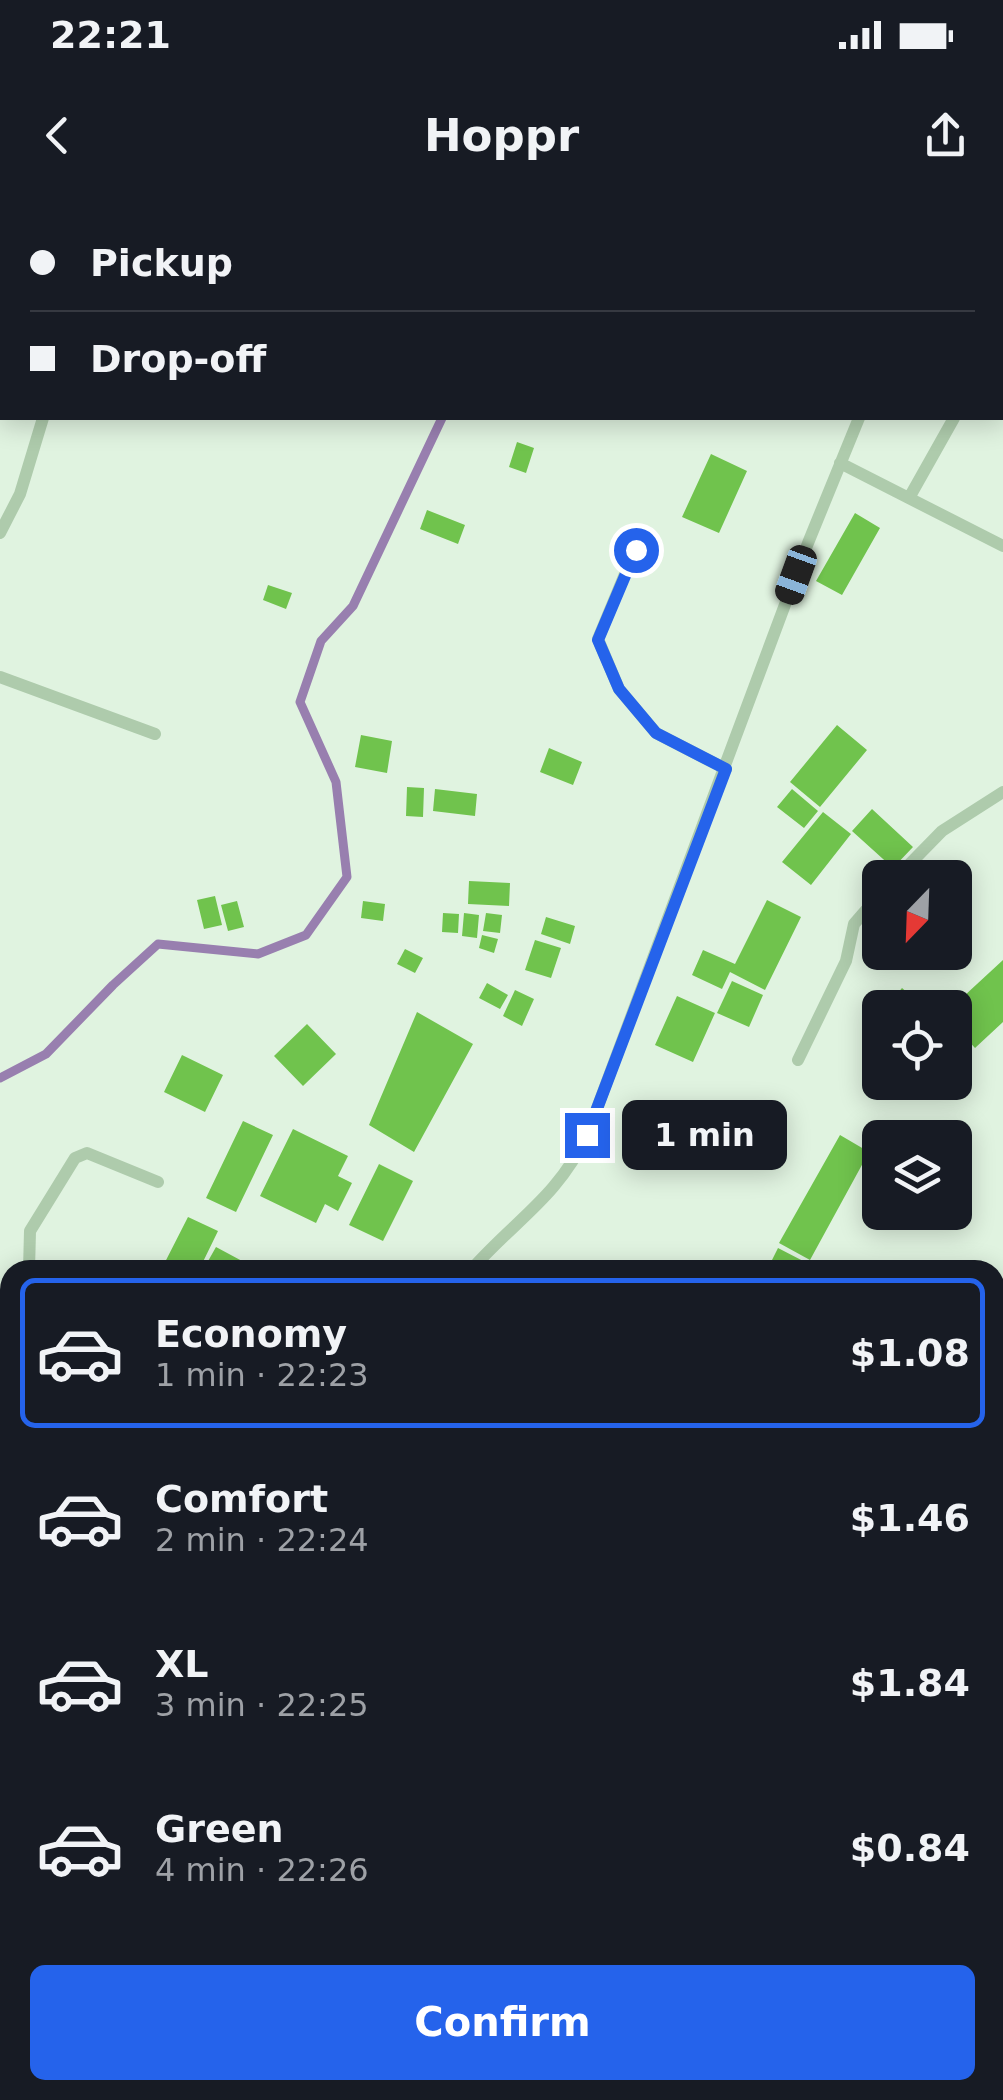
<!DOCTYPE html>
<html lang="en">
<head>
<meta charset="utf-8">
<style>
  body { margin:0; font-family:"DejaVu Sans",sans-serif; background:#242831; color:#f1f3f6; height:100vh; display:flex; flex-direction:column; font-size:38px; white-space:nowrap }
  * { box-sizing:border-box; margin:0 }
  p { font-size:32px; color:#9ea1a6 }
  .icon { flex:none; width:55px; height:55px; fill:none; stroke:currentColor; stroke-width:2; stroke-linecap:round; stroke-linejoin:round }
  .map { position:relative; flex:1; overflow:hidden }
  .side { position:absolute; left:0px; top:1060px; width:1005px; height:840px; display:flex; flex-direction:column; background:#171b24; border-radius:30px 30px 0 0; box-shadow:0 5px 25px #0003 }
  .side>* { flex:none }
  .top-card { position:absolute; left:0px; top:0px; width:1005px; height:220px; box-shadow:0 5px 25px #0003; display:grid; align-content:center; height:220px; padding:0 30px; background:#171b24 }
  .needle { width:65px; rotate:203deg }
  .fabs { position:absolute; left:862px; top:660px; display:grid; gap:20px }
  .fabs a { display:grid; place-items:center; width:110px; height:110px; border-radius:15px; background:#171b24; box-shadow:0 5px 25px #0003; font-size:50px }
  .end { position:absolute; width:45px; height:45px; margin:-22px; border:12px solid #2563eb; background:#fff; box-shadow:0 0 0 5px #fff }
  .from { border-radius:50% }
  .bubble { position:absolute; height:70px; border-radius:15px; background:#171b24; box-shadow:0 5px 25px #0003; font-size:32px; font-weight:800; line-height:70px; text-align:center }
  .car { position:absolute; width:30px; height:60px; margin:-30px -15px; border-radius:12px; box-shadow:0 0 8px 2px #0007; background:linear-gradient(#222 24%,#8ab4d8 0 40%,#222 0 76%,#8ab4d8 0 86%,#222 0) }
  .top-card b { display:flex; align-items:center; gap:35px; height:95px; font-size:38px }
  .top-card b+b { border-top:2px solid #363941 }
  .top-card i { width:25px; height:25px; background:#f1f3f6 }
  ul { padding:18px 0 0; list-style:none }
  li { display:flex; align-items:center; gap:30px; height:150px; margin:0 20px 15px; padding:0 10px; border:5px solid transparent; border-radius:15px }
  li div { flex:1 }
  li b { display:block; font-size:38px }
  li em { font-style:normal; font-weight:800 }
  li.selected { border-color:#2563eb }
  li>.icon { width:90px; height:90px; stroke-width:1.5 }
  .button { display:flex; gap:20px; margin-top:auto; padding:20px 30px }
  .button a { flex:1; height:115px; border-radius:15px; background:#2563eb; color:#fff; font-size:40px; font-weight:800; line-height:115px; text-align:center }
  .status { display:flex; justify-content:space-between; align-items:center; height:70px; padding:0 50px; background:#171b24; direction:ltr }
  .status svg { height:28px; fill:currentColor }
  header { display:flex; justify-content:space-between; align-items:center; height:130px; padding:0 30px; background:#171b24; font-size:45px; font-weight:800 }
  .map>svg:first-child { display:block }
</style>
</head>
<body>
<div class="status"><b>22:21</b><svg viewBox="0 0 49 12"><path d="M0 12V9h3v3zM5 12V6h3v6zM10 12V3h3v9zM15 12V0h3v12zM26 1h20v11H26zM47 4h2v5h-2z"/></svg></div>
<header><svg class="icon" aria-label="back" viewBox="0 0 24 24"><path d="M15 5l-7 7 7 7"/></svg>Hoppr<svg class="icon" aria-label="share" viewBox="0 0 24 24"><path d="M12 15V3M7 8l5-5 5 5M5 13v7h14v-7"/></svg></header>
<div class="map">
<svg width="1003" height="1900" viewBox="0 0 1003 1900">
  <rect width="100%" height="100%" fill="#e0f3e0"/>
  <g fill="none" stroke-linecap="round" stroke-linejoin="round">
    <path stroke="#987faf" stroke-width="9" d="M574,2l2,-2
      M0,878l46,-24 67,-69 45,-41 100,10 48,-19 41,-58 -11,-95 -36,-80 21,-61 32,-35 89,-188"/>
  </g>
  <path fill="#70c34d" d="M517,242l17,6 -8,25 -17,-6z
    M711,254l36,17 -28,62 -37,-16z
    M427,310l38,15 -7,19 -38,-15z
    M855,313l25,15 -38,67 -26,-14z
    M268,385l24,8 -6,16 -23,-9z
    M837,525l30,25 -47,57 -30,-25z
    M361,535l31,6 -5,32 -32,-6z
    M549,548l33,14 -9,23 -33,-13z
    M407,587l17,1 -1,29 -17,-1z
    M435,589l42,5 -2,22 -42,-5z
    M792,589l26,22 -14,17 -27,-21z
    M872,609l41,38 -20,21 -41,-37z
    M823,612l28,22 -40,51 -29,-23z
    M469,681l41,2 -1,23 -41,-2z
    M215,696l7,29 -18,4 -7,-29z
    M767,700l34,17 -36,73 -35,-18 -8,17 -30,-14 11,-25 32,14z
    M237,701l7,26 -16,4 -7,-26z
    M363,701l22,3 -2,17 -22,-3z
    M443,713l16,1 -1,19 -16,-1z
    M464,713l15,2 -2,23 -15,-2z
    M486,713l16,2 -2,18 -17,-2z
    M546,717l29,9 -5,18 -29,-10z
    M482,735l16,4 -4,14 -15,-5z
    M535,740l26,8 -10,30 -26,-8z
    M405,749l18,9 -8,15 -18,-9z
    M1003,760v62l-28,26 -20,-22v-18h-4z
    M732,781l31,14 -14,32 -32,-14z
    M487,783l21,12 -8,14 -21,-11z
    M902,788l23,20h-40z
    M515,790l19,9 -12,27 -19,-10z
    M677,796l38,17 -22,49 -38,-17z
    M417,812l56,32 -59,108 -45,-27z
    M880,814v20l-10,-9z
    M307,824l29,30 -33,32 -29,-30z
    M182,855l41,20 -18,37 -41,-20z
    M243,921l30,14 -37,77 -30,-14z
    M293,929l55,27 -10,20 14,7 -14,28 -13,-7 -9,19 -56,-27z
    M840,935l29,17 -59,108 -31,-17z
    M379,964l34,17 -30,60 -34,-16z
    M188,1017l30,14 -19,39h-38z
    M216,1047l43,23h-56z
    M778,1048l29,15 -4,7h-36z
    M995,1463l8,4v75l-8,17z
    M995,1594l8,3v118l-8,-3z
    M283,1890h62l-1,10h-43l-19,-3z
    M361,1890h60l-2,10h-60z
    M475,1890h43l-2,10h-43z
    M786,1890l18,1 -3,9 -17,-2z
    M874,1890h44l28,9 -75,1z
    M969,1890h21l-4,10h-20z"/>
  <g fill="none" stroke-linecap="round" stroke-linejoin="round">
    <path stroke="#aecbac" stroke-width="12" d="M338,0l2,1
      M69,2v-2
      M950,2l1,-2
      M1002,131l1,-1
      M840,263l163,83
      M909,298l45,-80
      M0,333l20,-39 23,-76
      M635,350l-37,89 21,50 37,44 70,36
      M0,477l155,57
      M896,678l46,-47 61,-39
      M798,860l48,-99 8,-37 26,-30
      M29,1070l1,-39 45,-73 12,-5 71,29
      M471,1070c44,-50 86,-72 116,-135l221,-592 51,-125
      M0,1243l10,4
      M0,1344l10,-14
      M995,1434l8,-5
      M167,1900l2,-10
      M690,1900l33,-10"/>
    <path stroke="#aecbac" stroke-width="25" d="M995,1771l8,2"/>
    <path stroke="#546a4f" stroke-width="28" d="M995,1172l8,-11
      M995,1250l8,-14
      M634,1900l3,-10
      M682,1900l2,-10"/>
  </g>
  <g fill="none" stroke-linecap="round" stroke-linejoin="round">
    <path stroke="#2563eb" stroke-width="12" d="M587,935l139,-366 -70,-36 -37,-44 -21,-49 38,-90"/>
  </g>
</svg>
<div class="fabs">
<a><svg class="needle" viewBox="-14 -14 28 28"><path d="M0-13l5 13h-10z" fill="#e53935"/><path d="M0 13l5-13h-10z" fill="#9ea1a6"/></svg></a>
<a><svg class="icon" aria-label="locate" viewBox="0 0 24 24"><circle cx="12" cy="12" r="6"/><path d="M12 2v4M12 18v4M2 12h4M18 12h4"/></svg></a>
<a><svg class="icon" aria-label="layers" viewBox="0 0 24 24"><path d="M12 4l9 5-9 5-9-5zM3 14l9 5 9-5"/></svg></a>
</div>
<i class="end from" style="left:636px;top:350px"></i>
<i class="end" style="left:587px;top:935px"></i>
<div class="bubble" style="left:622px;top:900px;width:165px">1 min</div>
<i class="car" style="left:796px;top:375px;rotate:200deg"></i>
<div class="top-card">
<b><i class="from"></i>Pickup</b>
<b><i></i>Drop-off</b>
</div>
<section class="side">
<ul>
<li class="selected"><svg class="icon" aria-label="car" viewBox="0 0 24 24"><path d="M5 17H2v-5l4-1 3-4h7l3 4 3 1v5h-3M9 17h6M6 11h13"/><circle cx="7" cy="17" r="2"/><circle cx="17" cy="17" r="2"/></svg><div><b>Economy</b><p>1 min · 22:23</p></div><em>$1.08</em></li>
<li><svg class="icon" aria-label="car" viewBox="0 0 24 24"><path d="M5 17H2v-5l4-1 3-4h7l3 4 3 1v5h-3M9 17h6M6 11h13"/><circle cx="7" cy="17" r="2"/><circle cx="17" cy="17" r="2"/></svg><div><b>Comfort</b><p>2 min · 22:24</p></div><em>$1.46</em></li>
<li><svg class="icon" aria-label="car" viewBox="0 0 24 24"><path d="M5 17H2v-5l4-1 3-4h7l3 4 3 1v5h-3M9 17h6M6 11h13"/><circle cx="7" cy="17" r="2"/><circle cx="17" cy="17" r="2"/></svg><div><b>XL</b><p>3 min · 22:25</p></div><em>$1.84</em></li>
<li><svg class="icon" aria-label="car" viewBox="0 0 24 24"><path d="M5 17H2v-5l4-1 3-4h7l3 4 3 1v5h-3M9 17h6M6 11h13"/><circle cx="7" cy="17" r="2"/><circle cx="17" cy="17" r="2"/></svg><div><b>Green</b><p>4 min · 22:26</p></div><em>$0.84</em></li>
</ul>
<div class="button"><a>Confirm</a></div>
</section>
</div>
</body>
</html>
